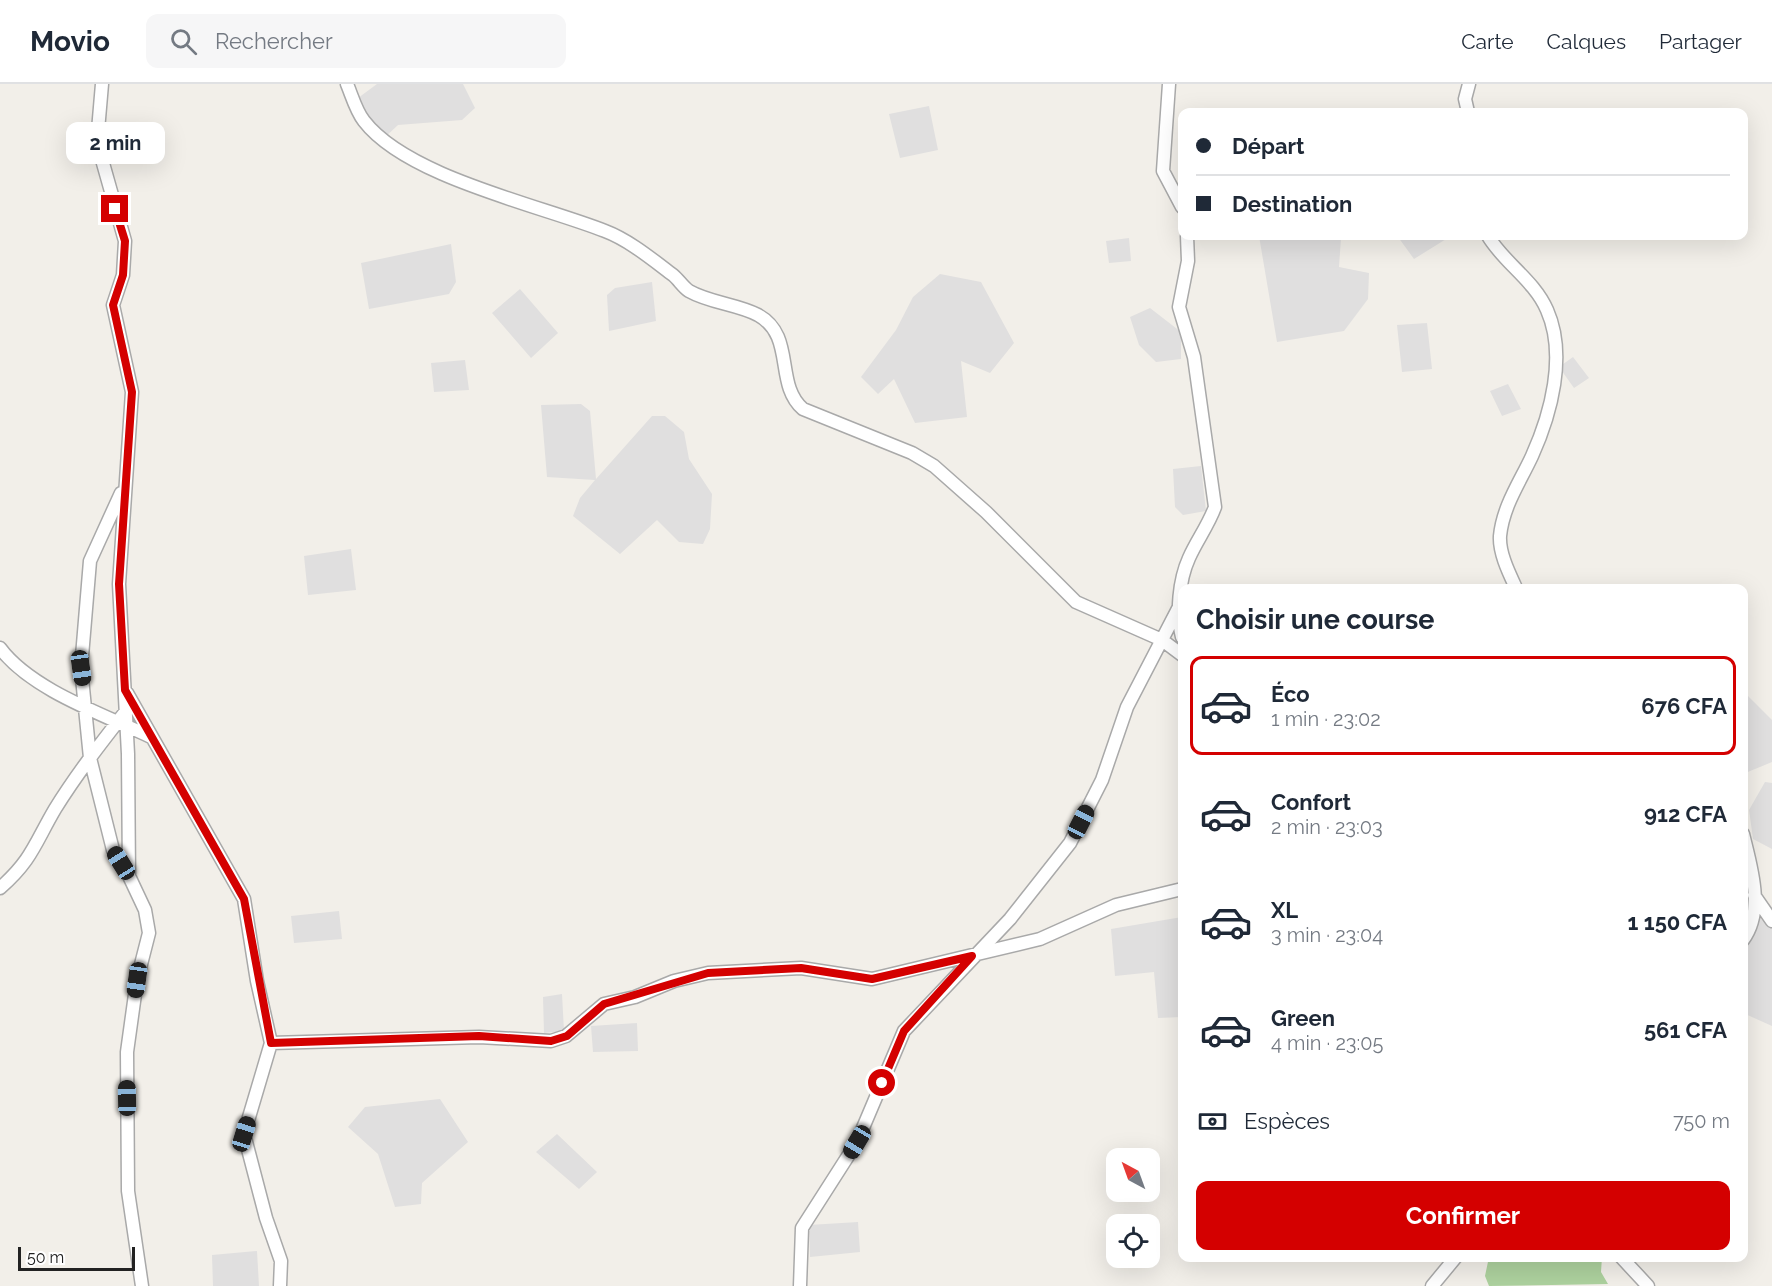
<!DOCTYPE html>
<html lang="fr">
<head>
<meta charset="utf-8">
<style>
  body { margin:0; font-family:Raleway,sans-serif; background:#f6f6f7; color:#1f2937; height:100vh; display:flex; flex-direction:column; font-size:22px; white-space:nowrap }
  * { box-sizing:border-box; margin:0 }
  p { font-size:20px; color:#747a83 }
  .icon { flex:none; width:33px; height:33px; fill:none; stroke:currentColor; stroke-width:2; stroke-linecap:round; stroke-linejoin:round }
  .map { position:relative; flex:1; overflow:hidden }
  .drawer { position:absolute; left:1178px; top:500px; width:570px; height:678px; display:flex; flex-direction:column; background:#fff; border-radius:12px; box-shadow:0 6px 24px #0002 }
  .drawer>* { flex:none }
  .hud { position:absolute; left:1178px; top:24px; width:570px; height:132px; border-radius:12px; box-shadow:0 6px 24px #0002; display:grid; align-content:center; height:132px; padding:0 18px; background:#fff }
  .needle { width:39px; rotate:319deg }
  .fabs { position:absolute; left:1106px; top:1064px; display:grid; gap:12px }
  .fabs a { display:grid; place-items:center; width:54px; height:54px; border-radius:12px; background:#fff; box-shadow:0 6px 24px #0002; font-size:30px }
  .scale { position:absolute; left:18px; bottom:15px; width:117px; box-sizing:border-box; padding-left:6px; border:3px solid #222; border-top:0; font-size:16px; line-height:21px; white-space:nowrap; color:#222; -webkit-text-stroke:4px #fff; paint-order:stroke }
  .end { position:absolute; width:27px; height:27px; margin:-14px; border:8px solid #d40000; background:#fff; box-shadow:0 0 0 3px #fff }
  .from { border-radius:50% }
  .bubble { position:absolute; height:42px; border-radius:12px; background:#fff; box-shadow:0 6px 24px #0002; font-size:20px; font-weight:700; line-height:42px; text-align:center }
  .car { position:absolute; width:18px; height:36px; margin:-18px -9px; border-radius:8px; box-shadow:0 0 4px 2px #0007; background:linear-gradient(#222 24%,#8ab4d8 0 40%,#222 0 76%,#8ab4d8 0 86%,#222 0) }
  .hud b { display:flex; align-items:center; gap:21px; height:57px; font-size:22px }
  .hud b+b { border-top:2px solid #e0e1e3 }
  .hud i { width:15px; height:15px; background:#1f2937 }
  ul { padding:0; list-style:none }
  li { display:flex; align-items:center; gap:18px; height:99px; margin:0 12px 9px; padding:0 6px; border:3px solid transparent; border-radius:12px }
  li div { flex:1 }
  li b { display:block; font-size:22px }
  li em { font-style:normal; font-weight:700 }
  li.on { border-color:#d40000 }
  li>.icon { width:54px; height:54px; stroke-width:1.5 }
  h2 { padding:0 18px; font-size:27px; line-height:72px }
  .pay { display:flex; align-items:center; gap:15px; height:66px; padding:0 18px; font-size:22px }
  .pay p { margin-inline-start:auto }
  .primary-button { display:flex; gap:12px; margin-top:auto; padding:12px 18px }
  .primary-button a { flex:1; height:69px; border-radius:12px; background:#d40000; color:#fff; font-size:24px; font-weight:700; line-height:69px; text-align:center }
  header { display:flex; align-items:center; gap:36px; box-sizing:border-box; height:84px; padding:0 30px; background:#fff; border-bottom:2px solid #e0e1e3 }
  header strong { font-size:28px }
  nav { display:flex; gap:33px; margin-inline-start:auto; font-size:21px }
  .search { width:420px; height:54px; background:#f6f6f7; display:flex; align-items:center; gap:15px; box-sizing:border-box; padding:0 21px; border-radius:12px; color:#747a83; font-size:22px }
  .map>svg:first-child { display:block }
</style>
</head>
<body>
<header>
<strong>Movio</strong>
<div class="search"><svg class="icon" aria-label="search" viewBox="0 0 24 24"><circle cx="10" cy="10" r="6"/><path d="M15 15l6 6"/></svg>Rechercher</div>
<nav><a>Carte</a><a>Calques</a><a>Partager</a></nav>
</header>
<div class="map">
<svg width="1772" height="1202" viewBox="0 0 1772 1202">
  <rect width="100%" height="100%" fill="#f2efe9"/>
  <path fill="#e0dfdf" d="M377,0h86l12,24 -13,12 -64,5 -16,15 -28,-39z
    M929,22l9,44 -38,8 -11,-44z
    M1259,152h79l3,2 -2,29 30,6 -1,26 -24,32 -67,11z
    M1400,152h51l-37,23 -16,-22z
    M1129,154l2,23 -22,2 -3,-22z
    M451,160l5,38 -7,12 -80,15 -8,-46z
    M940,190l41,8 33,61 -24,30 -29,-12 6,56 -52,6 -21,-44 -16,15 -17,-17 35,-47 17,-33z
    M652,198l4,39 -47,10 -2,-36 8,-7z
    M520,205l38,44 -27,25 -39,-45z
    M1150,224l31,24v27l-25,3 -17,-17 -9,-28z
    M1427,239l5,46 -30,3 -5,-47z
    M1573,273l16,21 -15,10 -15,-21z
    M465,276l4,30 -35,2 -3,-29z
    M1508,300l13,25 -19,7 -12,-25z
    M581,320l9,7 6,68 56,-63h13l19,16 5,27 23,35 -2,35 -7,15 -24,-2 -22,-22 -37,34 -47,-38 7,-18 15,-18 -48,-3 -6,-72z
    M1201,382l5,45 -23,4 -8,-8 -2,-38z
    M351,465l5,41 -48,5 -4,-39z
    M1743,607l29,29v42l-29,12z
    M1765,698l7,1v66l-19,-10 -4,-29z
    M1754,811l18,26v105l-29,-13v-111z
    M339,827l3,28 -48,4 -3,-27z
    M1182,833v100l-24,1 -4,-46 -39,4 -4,-47z
    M562,910l2,37 -20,2 -1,-36z
    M637,939l1,28 -45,1 -2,-26z
    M440,1015l28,43 -46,41 -1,21 -26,3 -17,-53 -30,-27 17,-20z
    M557,1050l40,38 -18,17 -43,-37z
    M858,1138l2,30 -50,5 -1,-32z
    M257,1167l2,35h-46l-1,-31z"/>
  <path fill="#add19e" d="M1489,1173h113l-1,15 7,12 -119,2 -4,-10z"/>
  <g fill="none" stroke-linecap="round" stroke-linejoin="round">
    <g stroke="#a9a9a9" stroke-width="15">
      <path id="minor" d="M102,0l-5,58 28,99 -2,34 -10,30 19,87 -13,192 9,170 1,122 16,34 4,23 -12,47 -10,72 1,139 14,95
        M347,0c5,12 9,27 17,37 43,56 175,84 241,110 24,9 48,29 68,44 6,5 10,12 16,16 21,12 48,13 69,24 38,21 16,69 45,94l109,44 22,13 52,46 90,90 86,38 20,15
        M1169,0l-6,87 19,36
        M1468,28l-3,-13 4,-15
        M1488,152c16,27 46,44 59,74 20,45 4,104 -15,146 -12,26 -29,50 -32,80 -1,17 9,37 16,52
        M121,409l-31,68 -9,107 9,90 23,92 15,25
        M1182,553c-6,-24 -3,-57 7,-79 8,-18 19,-32 26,-51l-21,-150 -15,-50 9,-46 -1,-25
        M0,564c31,42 105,67 151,89
        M127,609l117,206 13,82 14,62 -27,91 22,84 15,43 -1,25
        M1743,750c8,33 22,76 0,106
        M0,804c32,-28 35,-45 55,-79 21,-34 46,-66 71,-98
        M1754,811l18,26
        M271,959l208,-6 72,4 15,-5 38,-32 31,-7 39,-16 34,-8 93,-5 71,11 168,-40 76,-34 66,-16
        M1621,1173l27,29
        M800,1202l2,-58 55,-86 47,-111 106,-112 60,-76 32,-63 25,-73 54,-104
        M1432,1202l24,-29"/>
    </g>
    <use href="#minor" stroke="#fff" stroke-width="12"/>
  </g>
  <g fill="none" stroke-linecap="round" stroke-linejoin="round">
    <path stroke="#d40000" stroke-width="8" d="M115,125l10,32 -2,34 -10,30 19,87 -13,192 6,106 119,209 27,144 208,-7 72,5 16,-5 37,-32 104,-31 93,-5 71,11 100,-23 -68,75 -22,52"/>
  </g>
</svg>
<div class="fabs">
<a><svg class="needle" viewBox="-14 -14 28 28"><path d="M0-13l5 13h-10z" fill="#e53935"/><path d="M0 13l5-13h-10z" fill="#747a83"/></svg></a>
<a><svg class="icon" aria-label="locate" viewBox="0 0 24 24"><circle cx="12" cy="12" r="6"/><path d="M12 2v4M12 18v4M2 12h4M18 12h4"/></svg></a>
</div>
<div class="scale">50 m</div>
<i class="end from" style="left:882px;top:999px"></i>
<i class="end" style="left:115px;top:125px"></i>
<div class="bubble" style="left:66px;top:38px;width:99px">2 min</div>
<i class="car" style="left:81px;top:584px;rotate:172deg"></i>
<i class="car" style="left:1081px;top:738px;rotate:27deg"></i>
<i class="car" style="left:121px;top:779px;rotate:328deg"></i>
<i class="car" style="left:137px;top:896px;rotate:188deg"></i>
<i class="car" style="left:127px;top:1014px;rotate:359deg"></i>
<i class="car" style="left:244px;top:1050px;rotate:17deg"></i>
<i class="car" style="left:857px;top:1058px;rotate:211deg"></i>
<div class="hud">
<b><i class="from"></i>Départ</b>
<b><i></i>Destination</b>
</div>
<section class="drawer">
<h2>Choisir une course</h2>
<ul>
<li class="on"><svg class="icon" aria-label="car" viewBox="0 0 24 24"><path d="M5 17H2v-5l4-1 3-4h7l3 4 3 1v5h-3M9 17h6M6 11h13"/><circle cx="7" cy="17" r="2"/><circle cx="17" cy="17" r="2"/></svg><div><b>Éco</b><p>1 min · 23:02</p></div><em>676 CFA</em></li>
<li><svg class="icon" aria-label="car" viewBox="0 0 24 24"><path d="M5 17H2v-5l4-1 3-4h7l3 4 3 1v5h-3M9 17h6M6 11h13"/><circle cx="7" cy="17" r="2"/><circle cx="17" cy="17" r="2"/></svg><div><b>Confort</b><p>2 min · 23:03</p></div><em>912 CFA</em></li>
<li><svg class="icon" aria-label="car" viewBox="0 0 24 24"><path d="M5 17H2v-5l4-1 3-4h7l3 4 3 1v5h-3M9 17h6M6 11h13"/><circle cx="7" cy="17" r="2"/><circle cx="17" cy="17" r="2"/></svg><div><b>XL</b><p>3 min · 23:04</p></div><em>1 150 CFA</em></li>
<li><svg class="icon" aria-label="car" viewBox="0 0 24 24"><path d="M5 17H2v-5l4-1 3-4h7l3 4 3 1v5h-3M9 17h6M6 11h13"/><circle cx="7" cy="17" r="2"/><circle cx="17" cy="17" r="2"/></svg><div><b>Green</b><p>4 min · 23:05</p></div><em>561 CFA</em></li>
</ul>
<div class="pay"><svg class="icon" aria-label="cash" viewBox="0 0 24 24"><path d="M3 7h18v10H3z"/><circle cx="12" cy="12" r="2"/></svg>Espèces<p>750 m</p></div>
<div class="primary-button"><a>Confirmer</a></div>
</section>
</div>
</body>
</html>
